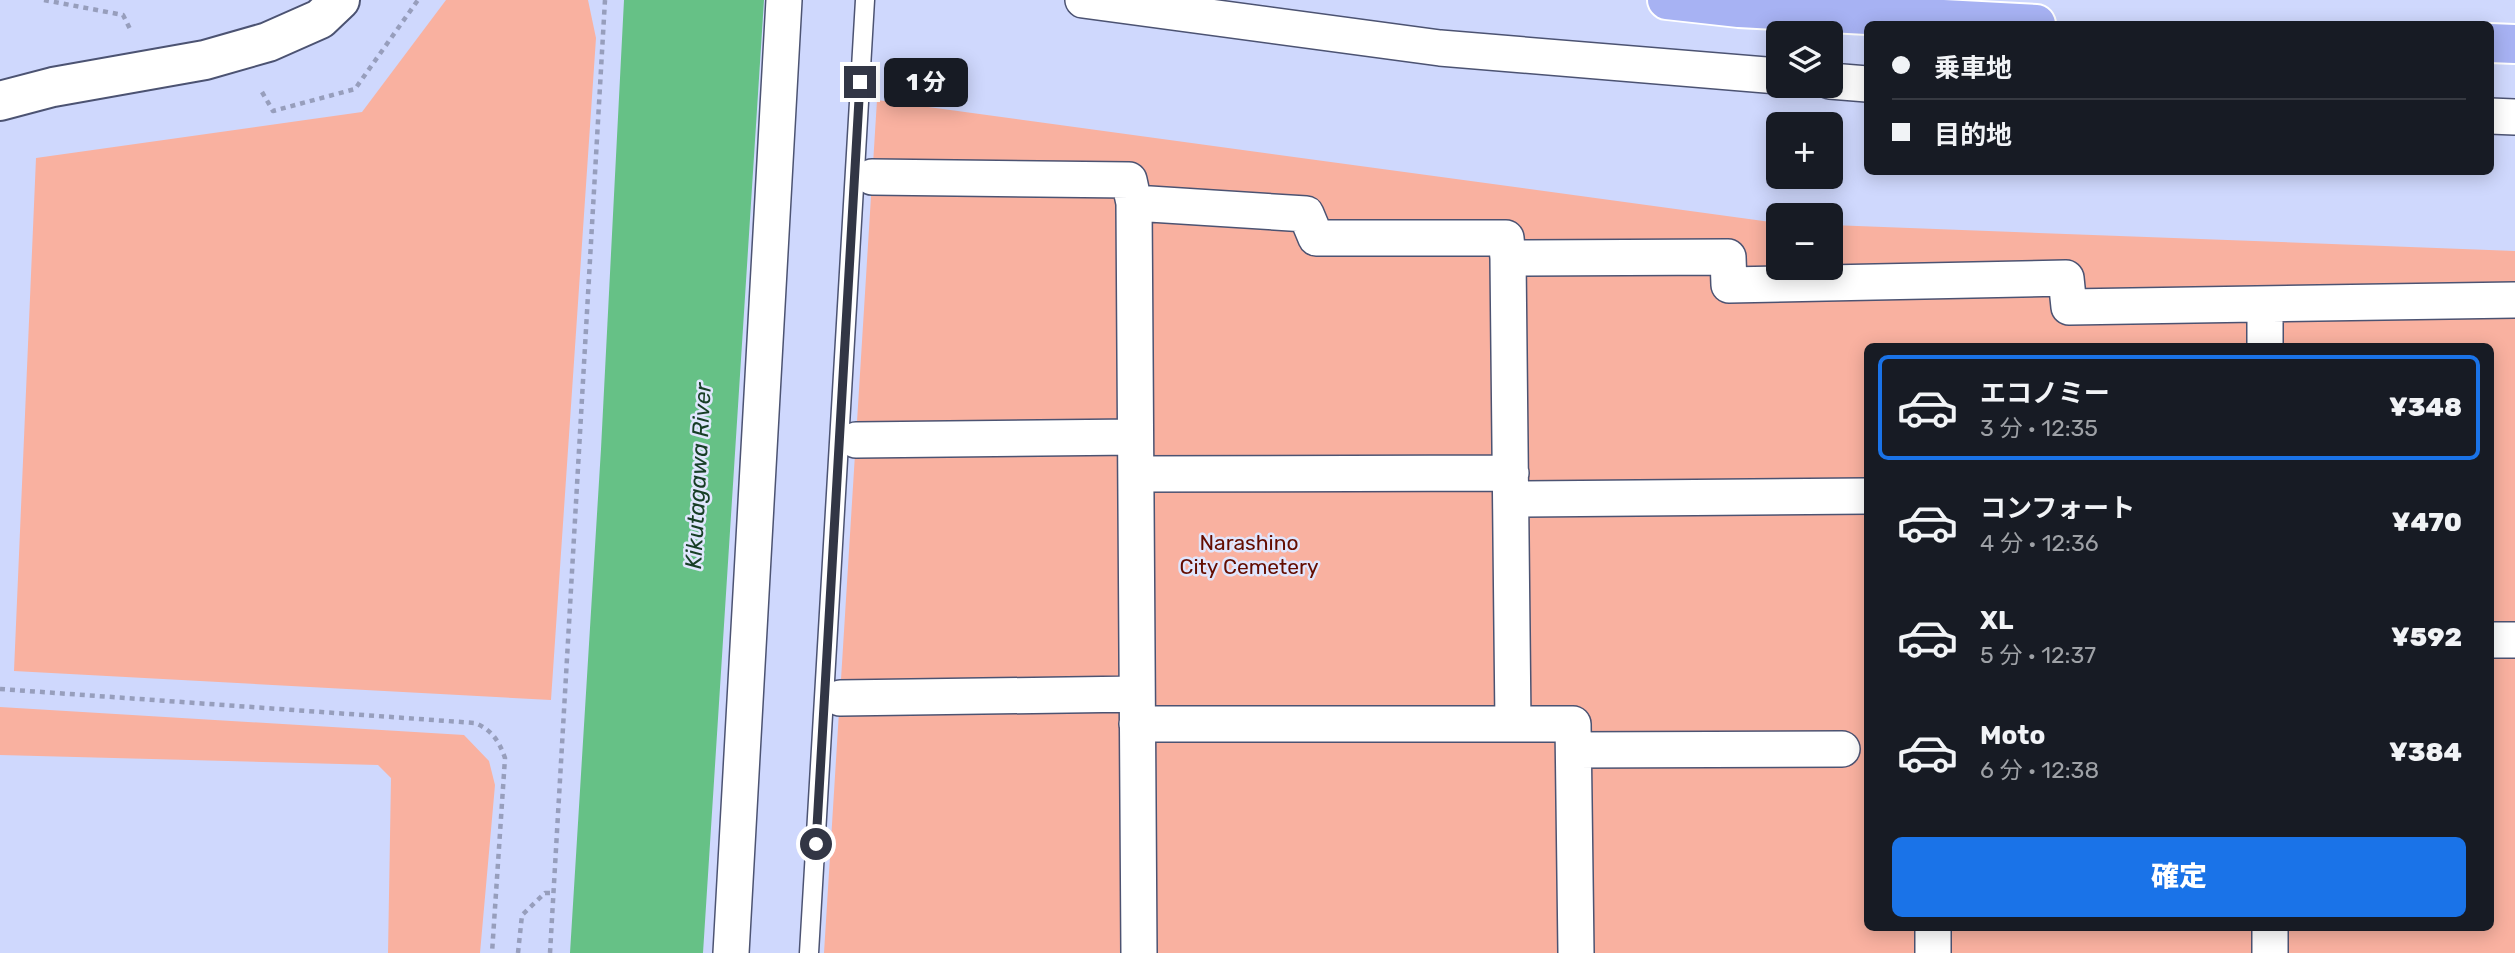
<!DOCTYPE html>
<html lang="ja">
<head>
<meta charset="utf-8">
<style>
  body { margin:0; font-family:Rubik,"Noto Sans JP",sans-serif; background:#242831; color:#f1f3f6; height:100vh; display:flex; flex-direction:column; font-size:26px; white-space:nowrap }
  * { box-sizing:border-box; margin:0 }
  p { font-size:23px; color:#9ea1a6 }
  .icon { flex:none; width:38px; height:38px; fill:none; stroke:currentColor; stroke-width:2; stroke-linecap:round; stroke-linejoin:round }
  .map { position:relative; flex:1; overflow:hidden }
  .details { position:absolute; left:1864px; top:343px; width:630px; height:588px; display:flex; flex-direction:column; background:#171b24; border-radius:10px; box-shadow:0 4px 18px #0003 }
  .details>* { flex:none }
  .top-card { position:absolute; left:1864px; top:21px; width:630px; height:154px; border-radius:10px; box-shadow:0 4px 18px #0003; display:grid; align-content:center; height:154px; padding:0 28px; background:#171b24 }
  .fabs { position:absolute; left:1766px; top:21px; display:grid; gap:14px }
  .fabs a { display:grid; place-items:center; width:77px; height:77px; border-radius:10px; background:#171b24; box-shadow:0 4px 18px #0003; font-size:35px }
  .end { position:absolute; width:32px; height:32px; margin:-16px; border:9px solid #323645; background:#fff; box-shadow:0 0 0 4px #fff }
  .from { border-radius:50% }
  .bubble { position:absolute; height:49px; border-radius:10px; background:#171b24; box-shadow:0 4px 18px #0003; font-size:23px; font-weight:800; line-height:49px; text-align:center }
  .top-card b { display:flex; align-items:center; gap:24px; height:66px; font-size:26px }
  .top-card b+b { border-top:2px solid #363941 }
  .top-card i { width:18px; height:18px; background:#f1f3f6 }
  ul { padding:12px 0 0; list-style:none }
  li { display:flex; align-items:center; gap:21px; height:105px; margin:0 14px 10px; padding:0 14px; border:4px solid transparent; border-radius:10px }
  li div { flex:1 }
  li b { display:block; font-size:26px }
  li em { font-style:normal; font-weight:800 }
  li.current { border-color:#1a73e8 }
  li>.icon { width:63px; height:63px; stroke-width:1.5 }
  .action { display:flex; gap:14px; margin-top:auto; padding:14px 28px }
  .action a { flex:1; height:80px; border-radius:10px; background:#1a73e8; color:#fff; font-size:28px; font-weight:800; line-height:80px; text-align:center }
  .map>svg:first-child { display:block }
</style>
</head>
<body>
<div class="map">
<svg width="2515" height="953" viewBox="0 0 2515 953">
  <rect width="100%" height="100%" fill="#cfd8fd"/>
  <path fill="#f9b1a0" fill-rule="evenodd" d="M446,0h142l8,38 -45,662 -537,-29 22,-513 326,-46z
    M877,100l901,123v45h52l1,-43 684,26v702h-1691zM1867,346h623v582h-623z
    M0,707l464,28 25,26 6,24 -15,168h-92l3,-175 -13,-13 -378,-10z"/>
  <path fill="#66c186" d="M624,0h140l-61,953h-133l31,-504z"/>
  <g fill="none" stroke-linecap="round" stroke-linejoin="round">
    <g stroke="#4c5372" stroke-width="21">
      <path id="lane" d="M809,953l56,-953"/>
    </g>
    <g stroke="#4c5372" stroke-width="38">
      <path id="street" d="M1083,0l357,48 338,28
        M1830,81l37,3
        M2490,116l25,1
        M872,177l257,3 5,23 172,11 10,24h190l2,20 220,-1 1,28 337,-7 3,29 446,-7
        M1134,203l5,750
        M1508,258l5,466
        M2265,304v42
        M856,440l279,-3
        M1136,474l375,-1
        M1512,499l355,-3
        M2490,640h25
        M840,698l297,-4
        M1137,724h436l3,229
        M1574,750l268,-1
        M1933,928v25
        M2270,928v25
        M731,953l53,-953"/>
    </g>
    <g stroke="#4c5372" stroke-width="42">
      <path id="secondary" d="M0,101l53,-14 152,-27 63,-18 52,-23 20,-19"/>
    </g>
    <g stroke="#fff" stroke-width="42">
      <path id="primary" d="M1667,0l72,8 297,16
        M2490,43l25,1"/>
    </g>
    <path stroke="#979ebc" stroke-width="4.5" stroke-dasharray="5 5" stroke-linecap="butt" d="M44,0l79,15 7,14
      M262,92l11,19 82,-22 63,-89
      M0,689l475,34c17,7 24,18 30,35l-13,195
      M518,953l4,-38 23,-22h8
      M550,953l55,-953"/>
    <use href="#lane" stroke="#fff" stroke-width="18"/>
    <use href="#street" stroke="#fff" stroke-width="35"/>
    <use href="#secondary" stroke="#fff" stroke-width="38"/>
    <use href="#primary" stroke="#a7b2f3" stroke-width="38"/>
  </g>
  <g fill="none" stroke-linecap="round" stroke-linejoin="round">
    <path stroke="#323645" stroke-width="9" d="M816,844l44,-762"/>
  </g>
  <g text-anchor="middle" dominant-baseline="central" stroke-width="5" stroke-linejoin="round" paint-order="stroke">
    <g font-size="21" fill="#640d00" stroke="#e0e6fd">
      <text x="1249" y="542">Narashino<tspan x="1249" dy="24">City Cemetery</tspan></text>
    </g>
    <g font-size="23" font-style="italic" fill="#173e25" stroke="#e0e6fd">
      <text transform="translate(698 476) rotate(-87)">Kikutagawa River</text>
    </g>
  </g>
</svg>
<div class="fabs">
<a><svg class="icon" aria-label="layers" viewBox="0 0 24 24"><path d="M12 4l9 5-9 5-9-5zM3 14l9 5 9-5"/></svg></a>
<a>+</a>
<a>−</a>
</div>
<i class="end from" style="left:816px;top:844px"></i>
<i class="end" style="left:860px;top:82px"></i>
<div class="bubble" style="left:884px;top:58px;width:84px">1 分</div>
<div class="top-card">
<b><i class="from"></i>乗車地</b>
<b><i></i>目的地</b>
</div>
<section class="details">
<ul>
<li class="current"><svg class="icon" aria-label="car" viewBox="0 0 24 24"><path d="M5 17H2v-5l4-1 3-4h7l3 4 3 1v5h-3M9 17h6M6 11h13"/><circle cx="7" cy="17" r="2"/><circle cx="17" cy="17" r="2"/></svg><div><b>エコノミー</b><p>3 分 · 12:35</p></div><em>¥348</em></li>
<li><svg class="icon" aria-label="car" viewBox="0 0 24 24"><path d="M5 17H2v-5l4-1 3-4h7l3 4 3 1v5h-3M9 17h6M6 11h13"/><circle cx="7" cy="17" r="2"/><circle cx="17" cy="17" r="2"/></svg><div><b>コンフォート</b><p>4 分 · 12:36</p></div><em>¥470</em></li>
<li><svg class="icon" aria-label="car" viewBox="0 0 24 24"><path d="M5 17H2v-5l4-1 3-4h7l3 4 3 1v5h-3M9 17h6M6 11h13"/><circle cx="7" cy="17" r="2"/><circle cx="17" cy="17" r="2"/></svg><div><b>XL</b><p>5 分 · 12:37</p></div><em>¥592</em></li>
<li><svg class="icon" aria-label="car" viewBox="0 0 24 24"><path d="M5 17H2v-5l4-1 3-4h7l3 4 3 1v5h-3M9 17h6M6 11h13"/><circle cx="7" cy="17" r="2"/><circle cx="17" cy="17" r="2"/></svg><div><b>Moto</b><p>6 分 · 12:38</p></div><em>¥384</em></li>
</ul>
<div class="action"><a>確定</a></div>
</section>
</div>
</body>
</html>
